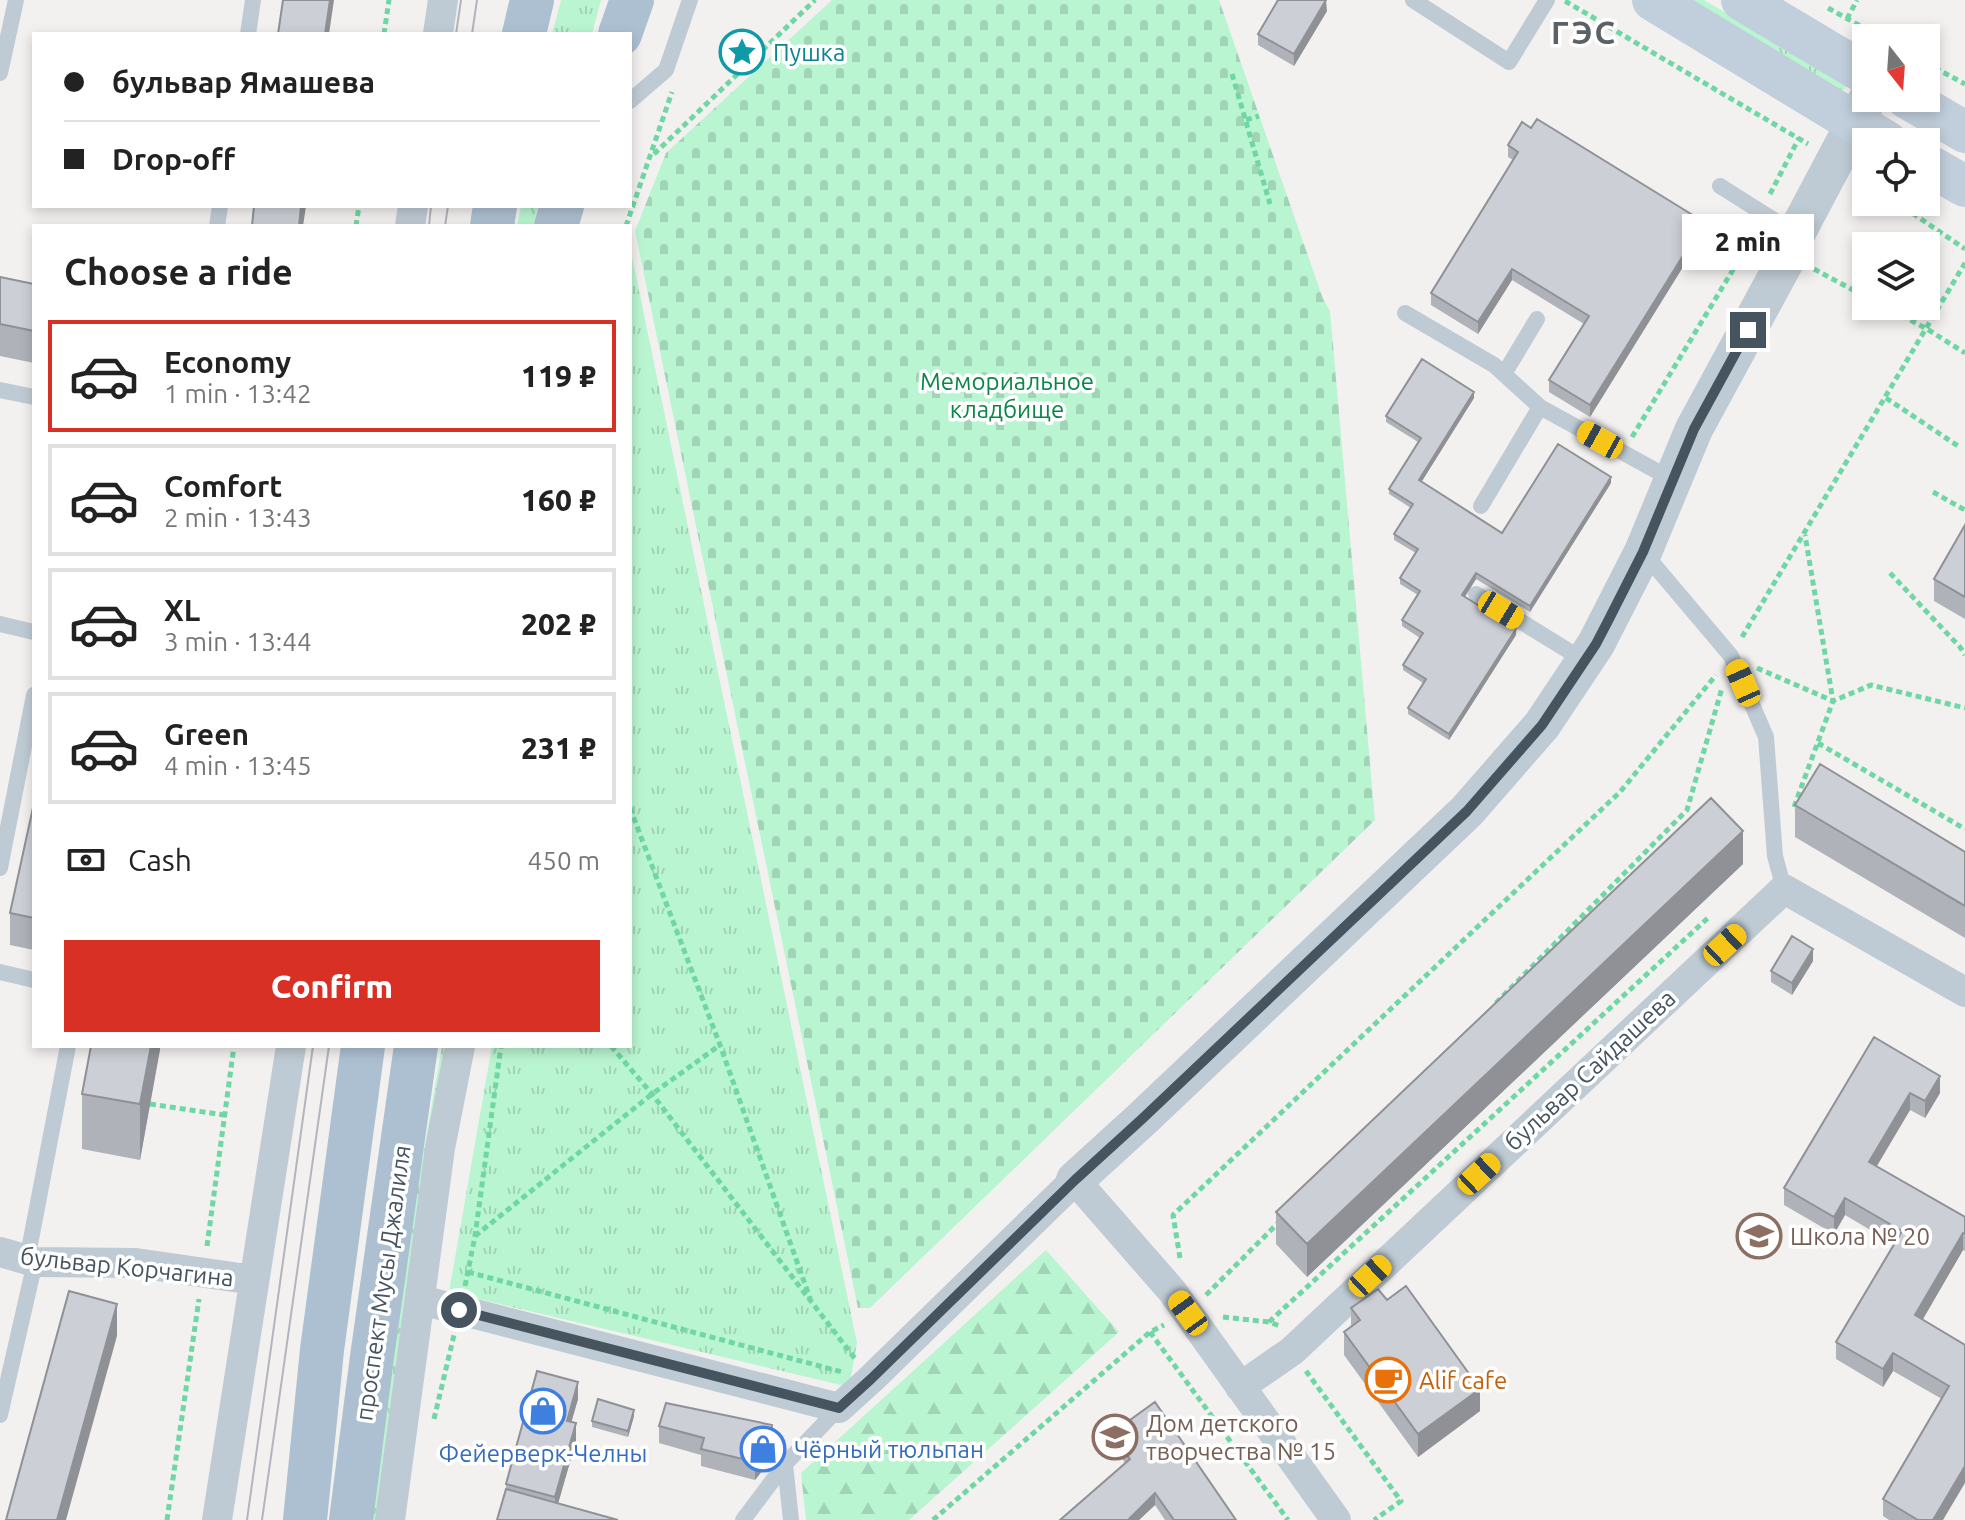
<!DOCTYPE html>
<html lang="en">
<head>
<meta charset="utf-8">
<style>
  body { margin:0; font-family:Ubuntu,sans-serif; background:#f2f2f2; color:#222; height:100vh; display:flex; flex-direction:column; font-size:30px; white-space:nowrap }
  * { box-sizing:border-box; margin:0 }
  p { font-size:26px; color:#767676 }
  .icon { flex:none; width:44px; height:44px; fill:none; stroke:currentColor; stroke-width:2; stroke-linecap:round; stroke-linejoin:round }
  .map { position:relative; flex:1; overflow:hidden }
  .details { position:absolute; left:32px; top:224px; width:600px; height:824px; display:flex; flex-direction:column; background:#fff; border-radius:0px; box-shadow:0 4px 12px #0003 }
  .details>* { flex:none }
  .top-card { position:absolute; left:32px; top:32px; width:600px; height:176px; border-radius:0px; box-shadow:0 4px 12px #0003; display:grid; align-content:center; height:176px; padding:0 32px; background:#fff }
  .needle { width:52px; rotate:163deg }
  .controls { position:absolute; left:1852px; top:24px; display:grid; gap:16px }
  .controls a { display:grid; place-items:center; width:88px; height:88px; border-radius:0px; background:#fff; box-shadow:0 4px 12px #0003; font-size:40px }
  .end { position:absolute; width:36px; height:36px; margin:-18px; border:10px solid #465460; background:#fff; box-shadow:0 0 0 4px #fff }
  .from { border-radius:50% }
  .bubble { position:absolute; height:56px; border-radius:0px; background:#fff; box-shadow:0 4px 12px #0003; font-size:26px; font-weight:800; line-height:56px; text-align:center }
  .car { position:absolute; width:24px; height:48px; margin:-24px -12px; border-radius:10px; box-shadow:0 0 6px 2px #0007; background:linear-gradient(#f5c518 24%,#345 0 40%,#f5c518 0 76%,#345 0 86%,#f5c518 0) }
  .top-card b { display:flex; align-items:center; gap:28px; height:76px; font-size:30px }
  .top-card b+b { border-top:2px solid #e0e0e0 }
  .top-card i { width:20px; height:20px; background:#222 }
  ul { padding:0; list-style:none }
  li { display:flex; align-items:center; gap:24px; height:112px; margin:0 16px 12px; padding:0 16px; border:4px solid #e0e0e0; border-radius:0px }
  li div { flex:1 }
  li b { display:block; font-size:30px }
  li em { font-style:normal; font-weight:800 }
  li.selected { border-color:#d93025 }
  li>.icon { width:72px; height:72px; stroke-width:1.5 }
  h2 { padding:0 32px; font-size:36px; line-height:96px }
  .pay { display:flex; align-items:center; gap:20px; height:88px; padding:0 32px; font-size:30px }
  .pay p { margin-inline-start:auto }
  .cta { display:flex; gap:16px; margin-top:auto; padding:16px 32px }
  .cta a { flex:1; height:92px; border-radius:0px; background:#d93025; color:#fff; font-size:32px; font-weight:800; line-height:92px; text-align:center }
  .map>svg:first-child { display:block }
</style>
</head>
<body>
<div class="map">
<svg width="1965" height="1520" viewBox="0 0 1965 1520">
  <defs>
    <pattern id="grass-tufts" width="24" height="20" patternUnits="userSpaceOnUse" patternTransform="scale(2)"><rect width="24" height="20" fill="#baf5d1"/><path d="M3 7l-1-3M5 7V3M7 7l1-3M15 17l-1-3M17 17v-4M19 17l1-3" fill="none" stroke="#a1d4b6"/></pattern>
    <pattern id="forest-firs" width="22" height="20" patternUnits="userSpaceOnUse" patternTransform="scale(2)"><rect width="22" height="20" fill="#baf5d1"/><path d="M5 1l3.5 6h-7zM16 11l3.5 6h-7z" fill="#a1d4b6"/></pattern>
    <pattern id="cemetery-stones" width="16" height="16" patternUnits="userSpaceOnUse" patternTransform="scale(2)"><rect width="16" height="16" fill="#baf5d1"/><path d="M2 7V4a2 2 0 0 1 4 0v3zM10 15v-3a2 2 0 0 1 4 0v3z" fill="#a1d4b6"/></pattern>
  </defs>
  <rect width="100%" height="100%" fill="#f3f0f0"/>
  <path fill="url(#grass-tufts)" d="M561,0h40l-9,34h-40z
    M1687,0h17l140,82 2,4 -2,4h-4z
    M521,206h17l-5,20h-16z
    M630,247l227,1096 -8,44 -400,-95 43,-246h138z
    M442,1046h10l-74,474h-8l31,-239z"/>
  <path fill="url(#forest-firs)" d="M1046,1250l73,82 -210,188h-103l-5,-47z"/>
  <path fill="url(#cemetery-stones)" d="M832,0h387l104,299 7,12 45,509 -505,488h-12l-223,-1077 31,-78z"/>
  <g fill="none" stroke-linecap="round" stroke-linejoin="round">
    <path stroke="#6ed7a3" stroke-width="5" stroke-dasharray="6 4" stroke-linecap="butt" d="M1565,1l243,143
      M1828,8l54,30
      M1847,19l10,-19
      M384,34l5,-34
      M1926,63l39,21
      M1232,74l38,130
      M1246,120l13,-4
      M654,154l161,-154
      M1770,194l29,-56
      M1896,202l69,47
      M356,226l3,-20
      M626,226l46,-134
      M1814,269l52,28
      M1884,306l43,23 38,24
      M1886,398l72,48
      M1632,437l125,-207
      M1933,492l32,18
      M1890,573l70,74 5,8
      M1742,637l223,-374
      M1757,668l76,33 38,-16 94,23
      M1818,743l147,86
      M1794,807l39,-106 -28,-166
      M630,808l90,237 92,259
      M1496,1003l191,-193 35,-122
      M611,1046l41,48 204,266
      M150,1104l74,11
      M475,1236l177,-142 68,-49
      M207,1246l27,-200
      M1180,1258l-7,-43 447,-423 96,-117
      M468,1272l374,100
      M465,1286l10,-50 26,-190
      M1206,1295l72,-72
      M1223,1317l46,5 11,4
      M1269,1322l440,-405
      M1150,1332l138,188
      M1306,1371l95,130 -27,19
      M434,1419l20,-84
      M167,1520l32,-221
      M933,1520l217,-188 14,-7"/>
    <path stroke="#bfcbd4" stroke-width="16" d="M1413,0l96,62 38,-62
      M248,34l5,-34
      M0,73l16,-73
      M630,101l36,-31 24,-70
      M1720,186l76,48
      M217,226l3,-20
      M1405,313l89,52 46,42 133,73
      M1504,374l33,-55
      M0,390l34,7
      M1481,506l59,-99
      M1644,553l87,103 35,81 9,119 9,33
      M1476,594l109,67
      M0,624l34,8
      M0,868l34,-173
      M0,972l34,8
      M27,1260l41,-214
      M0,1415l35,-153
      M785,1464l6,56
      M743,1520l42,-56 54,-56"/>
    <path stroke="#bfcbd4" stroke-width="30" d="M438,34l5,-34
      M410,226l3,-20
      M0,1252l35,10 101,1 118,17
      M421,1300l418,108 32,-29 204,-199 97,111 164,229
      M1240,1387l52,-36 492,-462 181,103
      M217,1520l74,-474
      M390,1520l50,-372 20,-102"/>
    <path stroke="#bfcbd4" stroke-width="38" d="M1075,1180l67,-61 325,-308 75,-86 54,-81 47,-92 51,-123 94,-173 8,-22 72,-136"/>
    <path stroke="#c1cedb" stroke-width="42" d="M1653,0l234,142
      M1742,0l124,74
      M1907,98l58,34
      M1926,164l39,22"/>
    <path stroke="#adc0d2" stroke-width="44" d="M524,34l8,-34
      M620,34l12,-34
      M492,226l3,-20
      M556,226l6,-20
      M305,1520l17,-170 41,-304
      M351,1520l21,-163 44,-311"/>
    <path stroke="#b2b5bb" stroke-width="2" d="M456,34l5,-34
      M472,34l5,-34
      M429,226l2,-20
      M445,226l3,-20
      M247,1520l66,-474
      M262,1520l67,-474"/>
  </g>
  <path fill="#afb2b8" d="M1327,11l-33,55 -36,-21v-11z
    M1531,128l173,105 -114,184 -41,-25v-12l35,-56 -72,-44 -34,54 -47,-29v-12l82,-133 -5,-3v-12z
    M0,277l34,7v79l-34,-7z
    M1474,398l-53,84 81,51 109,-50 -81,129 -54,-33 -11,18 51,38 -67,105 -41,-26v-6l15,-25 -20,-13v-5l17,-27 -18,-12v-6l16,-25 -18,-11v-6l16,-25 -22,-13v-6l17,-26 -22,-14v-5l29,-47 -32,-20v-6z
    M1965,525v94l-31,-18v-22z
    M34,803v147l-24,-5v-32z
    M1795,805l170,47v86l-170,-101z
    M1743,864l-436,413 -31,-33v-32z
    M1813,961l-21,34 -21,-13v-11z
    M1874,1037l66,56 -15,25 -15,-8 -33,56 88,51v34l-2,-1 -41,70 43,25 -22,175h-54l-6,-4v-17l59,-100 -49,-28 -10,16 -47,-28v-17l58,-98 -49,-29 -11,19 -50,-29v-17z
    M160,1046l-20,114 -58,-11v-55z
    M1351,1308l129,103 -62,46 -74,-102v-23l7,-5z
    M578,1399l-7,23 5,19 -18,63 -52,-15v-5z
    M634,1416l-6,21 -36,-10v-6z
    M659,1426l113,17 -3,19 -14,18 -54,-14v-11l-42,-12z
    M1112,1433l124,87h-71l-10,-15 -16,15h-79l65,-57 -13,-19z"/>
  <path fill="#8f9196" d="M330,0h4l-5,34h-4z
    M1326,0l1,11 -33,55v-12z
    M301,206h5l-3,20h-4z
    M1704,222v11l-114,184v-12z
    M1512,269v11l-34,54v-12z
    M1474,392v6l-55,88v-6z
    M1611,477v6l-81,129v-6z
    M1476,573v6l-14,22v-6z
    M1516,629v6l-67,105v-6z
    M1743,831v33l-436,413v-33z
    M1813,949v12l-21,34v-12z
    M151,1046h9v4l-20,110v-56z
    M1940,1076v17l-15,25v-17z
    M1910,1093v17l-41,69v-17z
    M1845,1198v17l-11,19v-17z
    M1963,1233v17l-48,83v-18z
    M117,1304v32l-51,184h-9z
    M1893,1353v18l-10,16v-18z
    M578,1382v17l-11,39v-17z
    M1480,1389v22l-62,46v-23z
    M634,1410v6l-6,21v-6z
    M576,1423v18l-21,73v-17z
    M772,1425v18l-3,19 -14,18v-18z
    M1965,1466v17l-22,37h-10z
    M1155,1493v12l-16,15h-11z"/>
  <path fill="#cccfd6" stroke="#8f9196" stroke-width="2" d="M283,0h47l-5,34h-47z
    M1278,0h48l-32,54 -36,-20z
    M1537,119l167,103 -114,183 -41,-25 40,-64 -77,-47 -34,53 -47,-29 87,-141 -10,-7 14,-23 9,6z
    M254,206h47l-2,20h-47z
    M0,277l34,7v47l-34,-7z
    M1422,359l52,33 -55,88 83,53 56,-89 53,33 -81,129 -54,-33 -14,22 54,34 -67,105 -41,-26 18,-29 -23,-14 20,-32 -21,-13 18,-29 -20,-13 18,-29 -24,-15 19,-30 -24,-15 32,-51 -35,-22z
    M1965,525v72l-31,-18z
    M1820,764l145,88v54l-170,-101z
    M1711,798l32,33 -436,413 -31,-32z
    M34,803v115l-24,-5z
    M1792,936l21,13 -21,34 -21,-12z
    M1874,1037l66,39 -15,25 -15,-8 -41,69 96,55v17l-2,-1 -48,82 50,30v121l-32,54h-15l-35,-21 66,-113 -56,-33 -10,16 -47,-27 66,-111 -57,-33 -11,19 -50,-29z
    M91,1046h60l-11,58 -58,-10z
    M1406,1286l74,103 -62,45 -74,-102 16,-12 -9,-12 27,-19 9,11z
    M69,1291l48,13 -60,216h-51z
    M537,1371l41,11 -11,39 9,2 -21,74 -49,-13z
    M598,1399l36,11 -6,21 -36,-10z
    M1155,1402l81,118h-62l-19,-27 -27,27h-68l70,-61 -18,-26z
    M666,1403l106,22 -3,20 -14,17 -54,-13 3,-11 -45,-12z
    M506,1489l112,31h-121z"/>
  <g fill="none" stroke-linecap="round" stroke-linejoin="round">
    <path stroke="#465460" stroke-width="10" d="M459,1310l380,98 32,-29 204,-199 67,-61 325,-308 75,-86 54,-81 12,-23 35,-69 51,-123 54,-99"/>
  </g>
  <defs>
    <g id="sight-ring" transform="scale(2.3)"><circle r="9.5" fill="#fff" stroke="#0f9aa8" stroke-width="1.5"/><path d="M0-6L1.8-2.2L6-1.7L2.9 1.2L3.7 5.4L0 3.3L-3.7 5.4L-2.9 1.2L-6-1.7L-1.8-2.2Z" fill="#0f9aa8"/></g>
    <g id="school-ring" transform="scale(2.3)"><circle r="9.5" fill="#fff" stroke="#8d6e63" stroke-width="1.5"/><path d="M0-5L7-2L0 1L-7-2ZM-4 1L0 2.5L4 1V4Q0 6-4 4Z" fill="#8d6e63"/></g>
    <g id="cafe-ring" transform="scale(2.3)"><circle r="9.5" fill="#fff" stroke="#e8710a" stroke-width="1.5"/><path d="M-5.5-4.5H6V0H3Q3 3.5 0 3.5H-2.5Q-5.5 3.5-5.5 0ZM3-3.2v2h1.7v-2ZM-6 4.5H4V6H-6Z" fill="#e8710a"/></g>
    <g id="shop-ring" transform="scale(2.3)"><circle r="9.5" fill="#fff" stroke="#3f7fe0" stroke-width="1.5"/><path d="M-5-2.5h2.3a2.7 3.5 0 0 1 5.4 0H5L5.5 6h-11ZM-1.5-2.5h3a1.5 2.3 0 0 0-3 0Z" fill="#3f7fe0"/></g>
  </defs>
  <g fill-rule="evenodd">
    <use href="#sight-ring" x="742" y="52"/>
    <use href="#school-ring" x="1759" y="1236"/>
    <use href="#cafe-ring" x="1388" y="1380"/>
    <use href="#shop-ring" x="543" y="1411"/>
    <use href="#school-ring" x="1115" y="1437"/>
    <use href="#shop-ring" x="763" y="1449"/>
  </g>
  <g text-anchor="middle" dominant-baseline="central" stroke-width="7" stroke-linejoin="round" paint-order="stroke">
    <g font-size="24" fill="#0d838f" stroke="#fff" text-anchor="start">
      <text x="773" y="52">Пушка</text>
    </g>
    <g font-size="24" fill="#0c8648" stroke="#fff">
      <text x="1007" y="381">Мемориальное<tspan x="1007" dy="28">кладбище</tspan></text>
    </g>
    <g font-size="24" fill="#465460" stroke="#fff">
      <text transform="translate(1590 1070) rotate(-43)">бульвар Сайдашева</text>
      <text transform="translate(127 1267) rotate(6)">бульвар Корчагина</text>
      <text transform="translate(383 1283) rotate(-82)">проспект Мусы Джалиля</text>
    </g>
    <g font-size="24" fill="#785e54" stroke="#fff" text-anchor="start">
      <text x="1790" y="1236">Школа № 20</text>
      <text x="1146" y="1423">Дом детского<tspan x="1146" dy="28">творчества № 15</tspan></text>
    </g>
    <g font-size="24" fill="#c56008" stroke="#fff" text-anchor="start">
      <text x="1419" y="1380">Alif cafe</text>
    </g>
    <g font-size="24" fill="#366cbe" stroke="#fff" text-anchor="start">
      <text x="794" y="1449">Чёрный тюльпан</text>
      <text x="543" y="1453" text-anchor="middle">Фейерверк-Челны</text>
    </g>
    <g font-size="32" font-weight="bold" letter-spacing="2" fill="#5c6166" stroke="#fff">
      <text x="1584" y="32">ГЭС</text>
    </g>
  </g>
</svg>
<div class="controls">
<a><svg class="needle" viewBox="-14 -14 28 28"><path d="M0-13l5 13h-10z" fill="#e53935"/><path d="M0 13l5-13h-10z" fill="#767676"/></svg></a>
<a><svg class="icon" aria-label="locate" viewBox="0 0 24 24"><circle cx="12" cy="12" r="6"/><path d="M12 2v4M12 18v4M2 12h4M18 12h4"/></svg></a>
<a><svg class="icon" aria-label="layers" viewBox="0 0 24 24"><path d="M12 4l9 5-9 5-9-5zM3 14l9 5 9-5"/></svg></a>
</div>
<i class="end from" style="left:459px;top:1310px"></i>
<i class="end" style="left:1748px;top:330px"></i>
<div class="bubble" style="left:1682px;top:214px;width:132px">2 min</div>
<i class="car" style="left:1600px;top:440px;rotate:299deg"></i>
<i class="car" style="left:1501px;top:610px;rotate:121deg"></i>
<i class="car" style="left:1743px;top:683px;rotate:336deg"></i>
<i class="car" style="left:1725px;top:945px;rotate:47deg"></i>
<i class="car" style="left:1479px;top:1174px;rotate:47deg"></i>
<i class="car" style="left:1370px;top:1276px;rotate:47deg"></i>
<i class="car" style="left:1188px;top:1313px;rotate:324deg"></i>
<div class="top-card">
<b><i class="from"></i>бульвар Ямашева</b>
<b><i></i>Drop-off</b>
</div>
<section class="details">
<h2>Choose a ride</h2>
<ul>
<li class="selected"><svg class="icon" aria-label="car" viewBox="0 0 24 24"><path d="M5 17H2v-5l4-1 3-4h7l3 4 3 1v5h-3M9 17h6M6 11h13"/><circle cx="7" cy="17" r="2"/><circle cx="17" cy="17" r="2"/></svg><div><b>Economy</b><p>1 min · 13:42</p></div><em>119 ₽</em></li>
<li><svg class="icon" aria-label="car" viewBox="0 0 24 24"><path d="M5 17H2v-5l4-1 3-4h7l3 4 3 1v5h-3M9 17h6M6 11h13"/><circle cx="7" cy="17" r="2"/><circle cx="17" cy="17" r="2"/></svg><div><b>Comfort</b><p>2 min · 13:43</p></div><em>160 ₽</em></li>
<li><svg class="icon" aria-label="car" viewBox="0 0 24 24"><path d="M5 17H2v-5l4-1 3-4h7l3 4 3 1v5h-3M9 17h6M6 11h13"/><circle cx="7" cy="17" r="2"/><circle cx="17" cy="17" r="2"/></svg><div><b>XL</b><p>3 min · 13:44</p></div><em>202 ₽</em></li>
<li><svg class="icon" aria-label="car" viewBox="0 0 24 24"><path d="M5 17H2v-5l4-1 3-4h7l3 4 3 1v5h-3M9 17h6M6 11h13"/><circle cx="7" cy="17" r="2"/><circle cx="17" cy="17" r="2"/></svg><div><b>Green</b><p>4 min · 13:45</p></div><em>231 ₽</em></li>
</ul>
<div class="pay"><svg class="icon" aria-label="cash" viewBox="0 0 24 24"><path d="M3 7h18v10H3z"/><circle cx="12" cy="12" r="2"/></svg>Cash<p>450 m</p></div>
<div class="cta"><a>Confirm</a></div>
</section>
</div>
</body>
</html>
